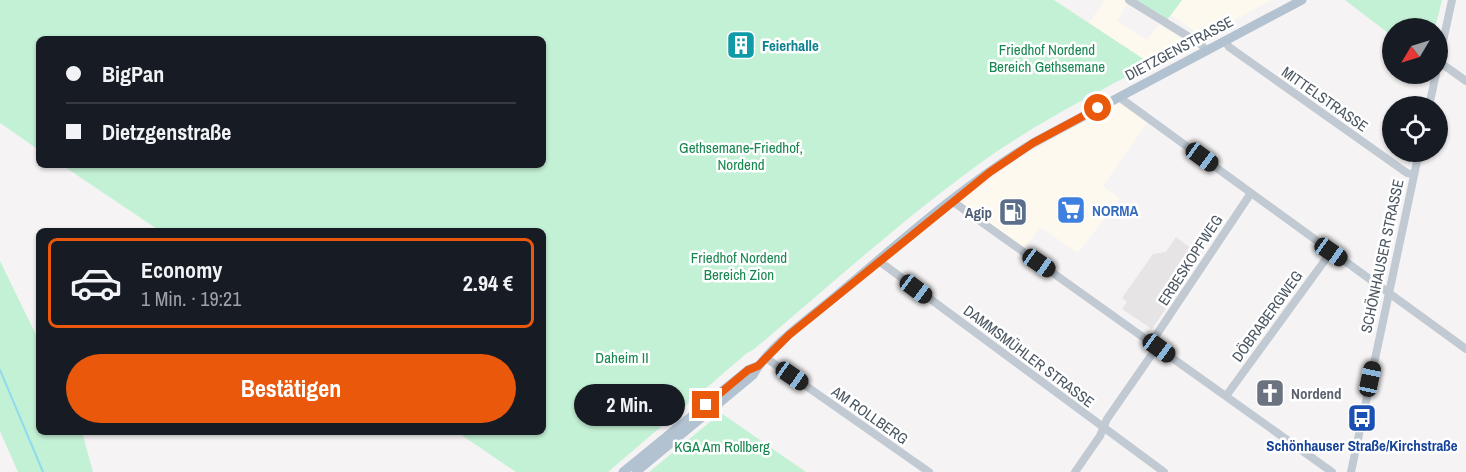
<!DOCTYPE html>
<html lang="de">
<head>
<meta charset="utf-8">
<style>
  body { margin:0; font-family:"Archivo Narrow",sans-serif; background:#20242c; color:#f1f3f6; height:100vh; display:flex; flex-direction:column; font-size:22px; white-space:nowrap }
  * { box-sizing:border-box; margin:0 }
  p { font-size:20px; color:#9ea1a6 }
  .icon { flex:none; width:33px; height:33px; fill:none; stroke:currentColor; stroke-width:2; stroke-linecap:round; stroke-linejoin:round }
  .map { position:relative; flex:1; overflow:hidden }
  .panel { position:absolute; left:36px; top:228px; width:510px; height:207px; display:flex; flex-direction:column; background:#171b24; border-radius:9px; box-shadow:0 2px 4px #0004 }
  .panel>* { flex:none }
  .top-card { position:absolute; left:36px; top:36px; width:510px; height:132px; border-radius:9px; box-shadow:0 2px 4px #0004; display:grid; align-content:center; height:132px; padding:0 30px; background:#171b24 }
  .needle { width:39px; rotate:232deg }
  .buttons { position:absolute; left:1382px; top:18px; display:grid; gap:12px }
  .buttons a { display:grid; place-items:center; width:66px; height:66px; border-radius:50%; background:#171b24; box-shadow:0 2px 4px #0004; font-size:30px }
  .end { position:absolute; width:27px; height:27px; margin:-14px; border:8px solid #ea580c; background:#fff; box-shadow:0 0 0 3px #fff }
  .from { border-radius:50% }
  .bubble { position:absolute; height:42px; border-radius:21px; background:#171b24; box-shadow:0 2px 4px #0004; font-size:20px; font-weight:700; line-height:42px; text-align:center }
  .car { position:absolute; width:18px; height:36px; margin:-18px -9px; border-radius:8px; box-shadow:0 0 4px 2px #0007; background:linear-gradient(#222 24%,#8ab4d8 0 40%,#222 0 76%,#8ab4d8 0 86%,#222 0) }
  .top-card b { display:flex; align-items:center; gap:21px; height:57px; font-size:22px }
  .top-card b+b { border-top:2px solid #363941 }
  .top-card i { width:15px; height:15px; background:#f1f3f6 }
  ul { padding:10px 0 0; list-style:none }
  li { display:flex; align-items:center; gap:18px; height:90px; margin:0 12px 9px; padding:0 18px; border:3px solid transparent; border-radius:9px }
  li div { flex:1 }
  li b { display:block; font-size:22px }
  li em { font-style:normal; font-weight:700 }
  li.current { border-color:#ea580c }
  li>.icon { width:54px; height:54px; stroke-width:1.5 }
  .primary-button { display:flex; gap:12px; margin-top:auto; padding:12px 30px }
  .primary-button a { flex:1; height:69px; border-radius:36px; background:#ea580c; color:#fff; font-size:24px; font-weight:700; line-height:69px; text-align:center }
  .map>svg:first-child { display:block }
</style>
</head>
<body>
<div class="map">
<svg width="1466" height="472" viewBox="0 0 1466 472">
  <rect width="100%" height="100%" fill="#f5f3f3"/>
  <path fill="#fdf9ef" d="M1105,0h18l5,3 -11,18 30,19 12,-16 30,20 -38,20 -62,-41z
    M1182,0h90l-69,37 -32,-22z
    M1119,103l28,20 -44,63 17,12 -42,55 -38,-26 -15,21 -60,-42 -2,-5 2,-3 56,-41z"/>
  <path fill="#e6e4e5" d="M1176,237l25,19 -49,73 -30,-20 5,-7 -5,-4 31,-44 13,-2z"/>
  <path fill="#c3f1d5" d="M0,0h1054l97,64c-54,28 -108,56 -158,90 -84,59 -161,130 -240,196l-6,3 -139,119h-92l-59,-40h86v-201h-383l-98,-66h481v-126h-504v111l-39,-27z
    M1135,0h47l-15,20z
    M1345,0h97l-7,28h-43v8z
    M0,261l39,80v91h43l11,40h-75l-18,-41z
    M721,413l85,59h-157z"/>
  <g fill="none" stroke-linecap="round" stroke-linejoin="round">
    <path stroke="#90daee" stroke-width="2" d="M0,370l43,102"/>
    <path stroke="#c1cad2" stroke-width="8" d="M1129,0l73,45 3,6
      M1225,41l4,6 178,126 7,2
      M1438,64l7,2 21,15
      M1437,69l15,-69
      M1119,97l347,252
      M1429,106l7,-32
      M952,201l380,271
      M879,261l285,211
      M1151,343l100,-150
      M766,358l163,114
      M1226,396l105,-144
      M1075,472l25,-36 7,-17 50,-72
      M1351,472l68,-320"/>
    <path stroke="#b3c2d1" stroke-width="9" d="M623,472l125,-102 10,-4
      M636,472l117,-97c16,-29 58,-58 83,-79 62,-52 127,-111 197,-153l269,-143"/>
  </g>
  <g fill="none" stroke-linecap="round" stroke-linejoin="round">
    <path stroke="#ea580c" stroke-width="8" d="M706,405l42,-35 10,-4 31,-31 201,-163 43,-29 65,-35"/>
  </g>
  <defs>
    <g id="building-square" transform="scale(1.5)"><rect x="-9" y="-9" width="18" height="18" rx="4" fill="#0f9aa8" stroke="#fff"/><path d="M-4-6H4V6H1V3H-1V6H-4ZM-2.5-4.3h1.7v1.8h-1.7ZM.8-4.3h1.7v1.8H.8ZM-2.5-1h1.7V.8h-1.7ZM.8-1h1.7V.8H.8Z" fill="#fff"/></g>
    <g id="supermarket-square" transform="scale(1.5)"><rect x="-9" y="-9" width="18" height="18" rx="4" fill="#3f7fe0" stroke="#fff"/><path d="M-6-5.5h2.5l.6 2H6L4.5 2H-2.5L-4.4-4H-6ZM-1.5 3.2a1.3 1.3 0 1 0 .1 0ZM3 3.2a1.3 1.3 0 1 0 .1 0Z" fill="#fff"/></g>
    <g id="fuel-square" transform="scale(1.5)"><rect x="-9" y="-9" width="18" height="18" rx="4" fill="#5c6f8a" stroke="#fff"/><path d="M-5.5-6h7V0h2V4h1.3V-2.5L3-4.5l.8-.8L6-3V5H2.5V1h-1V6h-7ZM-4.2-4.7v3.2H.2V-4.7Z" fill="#fff"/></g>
    <g id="church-square" transform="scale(1.5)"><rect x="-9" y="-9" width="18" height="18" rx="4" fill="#6b7280" stroke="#fff"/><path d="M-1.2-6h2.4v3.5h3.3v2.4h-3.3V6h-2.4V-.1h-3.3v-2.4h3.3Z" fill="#fff"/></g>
    <g id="bus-square" transform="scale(1.5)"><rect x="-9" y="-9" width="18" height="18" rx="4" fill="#1a4fb4" stroke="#fff"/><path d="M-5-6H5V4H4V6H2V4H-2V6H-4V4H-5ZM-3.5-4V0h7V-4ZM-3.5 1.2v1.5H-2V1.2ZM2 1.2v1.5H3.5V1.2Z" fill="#fff"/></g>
  </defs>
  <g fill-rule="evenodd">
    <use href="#building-square" x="741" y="45"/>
    <use href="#supermarket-square" x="1071" y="210"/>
    <use href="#fuel-square" x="1013" y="212"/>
    <use href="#church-square" x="1270" y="393"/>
    <use href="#bus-square" x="1362" y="418"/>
  </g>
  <g text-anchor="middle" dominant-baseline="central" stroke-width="5" stroke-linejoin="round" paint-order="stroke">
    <g font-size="15" font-weight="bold" fill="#0d838f" stroke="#fff" text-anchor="start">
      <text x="762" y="45">Feierhalle</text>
    </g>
    <g font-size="15" fill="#4a5661" stroke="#fff">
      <text transform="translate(1179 48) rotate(-28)">DIETZGENSTRASSE</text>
      <text transform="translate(1325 99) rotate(35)">MITTELSTRASSE</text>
      <text transform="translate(1382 256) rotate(-78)">SCHÖNHAUSER STRASSE</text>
      <text transform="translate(1190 260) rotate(-57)">ERBESKOPFWEG</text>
      <text transform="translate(1267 316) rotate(-54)">DÖBRABERGWEG</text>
      <text transform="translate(1029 356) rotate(37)">DAMMSMÜHLER STRASSE</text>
      <text transform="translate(870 415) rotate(35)">AM ROLLBERG</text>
    </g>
    <g font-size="15" fill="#17864f" stroke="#fff">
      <text x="1047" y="49">Friedhof Nordend<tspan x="1047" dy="17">Bereich Gethsemane</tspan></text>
      <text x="741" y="147">Gethsemane-Friedhof,<tspan x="741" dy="17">Nordend</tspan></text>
      <text x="739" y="257">Friedhof Nordend<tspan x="739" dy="17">Bereich Zion</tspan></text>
      <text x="622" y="357">Daheim II</text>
      <text x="722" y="446">KGA Am Rollberg</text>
    </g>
    <g font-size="15" font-weight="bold" fill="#366cbe" stroke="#fff" text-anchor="start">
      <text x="1092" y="210">NORMA</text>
    </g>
    <g font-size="15" font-weight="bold" fill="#4e5e75" stroke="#fff" text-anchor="end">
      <text x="992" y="212">Agip</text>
    </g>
    <g font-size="15" font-weight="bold" fill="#5b616d" stroke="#fff" text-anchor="start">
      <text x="1291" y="393">Nordend</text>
    </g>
    <g font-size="15" font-weight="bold" fill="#164399" stroke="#fff">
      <text x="1362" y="445">Schönhauser Straße/Kirchstraße</text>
    </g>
  </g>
</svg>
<div class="buttons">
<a><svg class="needle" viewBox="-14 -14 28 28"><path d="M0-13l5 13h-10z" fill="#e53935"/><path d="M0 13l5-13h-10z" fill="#9ea1a6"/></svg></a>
<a><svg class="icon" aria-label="locate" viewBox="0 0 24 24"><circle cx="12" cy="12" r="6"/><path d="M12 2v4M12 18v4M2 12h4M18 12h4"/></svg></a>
</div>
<i class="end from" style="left:1098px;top:108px"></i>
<i class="end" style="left:706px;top:405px"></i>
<div class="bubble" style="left:574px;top:384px;width:111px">2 Min.</div>
<i class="car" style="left:1202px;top:157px;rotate:126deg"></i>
<i class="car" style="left:1331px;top:252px;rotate:125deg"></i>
<i class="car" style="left:1039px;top:263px;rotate:125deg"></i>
<i class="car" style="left:916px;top:289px;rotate:127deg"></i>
<i class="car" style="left:1159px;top:348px;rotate:126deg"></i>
<i class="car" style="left:792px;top:376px;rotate:125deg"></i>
<i class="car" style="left:1370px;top:379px;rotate:12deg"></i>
<div class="top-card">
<b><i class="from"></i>BigPan</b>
<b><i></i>Dietzgenstraße</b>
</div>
<section class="panel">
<ul>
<li class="current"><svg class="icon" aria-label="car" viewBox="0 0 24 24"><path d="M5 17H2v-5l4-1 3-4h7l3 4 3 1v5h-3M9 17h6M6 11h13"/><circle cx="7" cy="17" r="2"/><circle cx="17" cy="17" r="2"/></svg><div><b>Economy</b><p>1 Min. · 19:21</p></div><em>2.94 €</em></li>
</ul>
<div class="primary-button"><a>Bestätigen</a></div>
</section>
</div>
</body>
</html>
